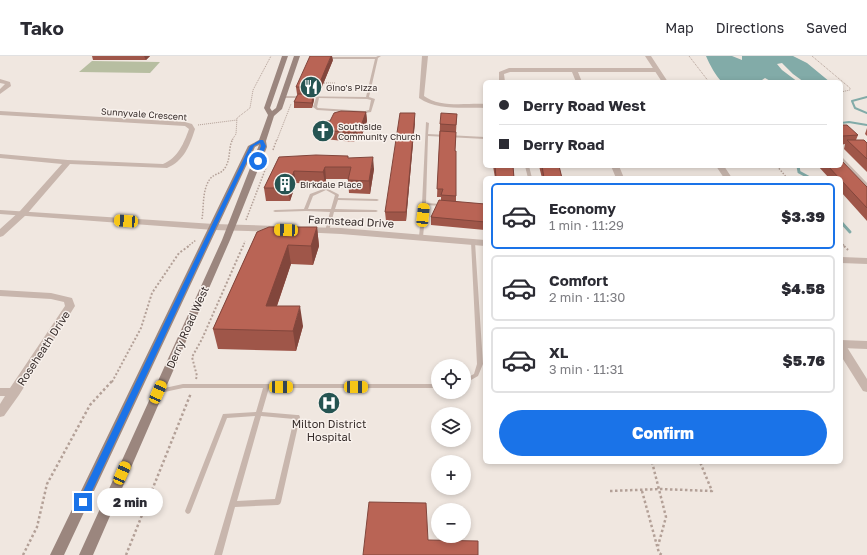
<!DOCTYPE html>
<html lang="en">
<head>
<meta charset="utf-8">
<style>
  body { margin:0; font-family:"Golos Text",sans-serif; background:#f2f2f3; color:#2b2b33; height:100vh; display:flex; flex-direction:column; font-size:15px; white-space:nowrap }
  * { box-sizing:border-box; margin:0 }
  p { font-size:13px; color:#7c7c81 }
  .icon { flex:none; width:22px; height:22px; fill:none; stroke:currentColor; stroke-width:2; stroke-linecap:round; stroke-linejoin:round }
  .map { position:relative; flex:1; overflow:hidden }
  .sheet { position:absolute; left:483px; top:120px; width:360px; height:288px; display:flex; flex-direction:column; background:#fff; border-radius:6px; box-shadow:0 2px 6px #0003 }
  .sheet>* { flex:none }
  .hud { position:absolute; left:483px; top:24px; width:360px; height:88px; border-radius:6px; box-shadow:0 2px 6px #0003; display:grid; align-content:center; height:88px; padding:0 16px; background:#fff }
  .fabs { position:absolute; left:431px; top:303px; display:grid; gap:8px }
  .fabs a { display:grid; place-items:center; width:40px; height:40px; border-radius:50%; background:#fff; box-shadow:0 2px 6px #0003; font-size:20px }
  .end { position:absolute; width:18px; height:18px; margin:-9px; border:5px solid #1a73e8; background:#fff; box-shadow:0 0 0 2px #fff }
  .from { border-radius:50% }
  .bubble { position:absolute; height:28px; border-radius:14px; background:#fff; box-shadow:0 2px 6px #0003; font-size:13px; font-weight:800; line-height:28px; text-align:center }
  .car { position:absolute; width:12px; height:24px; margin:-12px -6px; border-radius:5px; box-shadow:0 0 3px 1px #0007; background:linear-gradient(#f5c518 24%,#345 0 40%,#f5c518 0 76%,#345 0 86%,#f5c518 0) }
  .hud b { display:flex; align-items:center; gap:14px; height:38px; font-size:15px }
  .hud b+b { border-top:1px solid #e1e1e2 }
  .hud i { width:10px; height:10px; background:#2b2b33 }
  ul { padding:7px 0 0; list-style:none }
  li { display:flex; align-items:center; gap:12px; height:66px; margin:0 8px 6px; padding:0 8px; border:2px solid #e1e1e2; border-radius:6px }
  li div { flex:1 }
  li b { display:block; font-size:15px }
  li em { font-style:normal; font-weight:800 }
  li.on { border-color:#1a73e8 }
  li>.icon { width:36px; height:36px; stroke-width:1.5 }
  .primary-button { display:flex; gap:8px; margin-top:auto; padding:8px 16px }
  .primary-button a { flex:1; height:46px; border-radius:24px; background:#1a73e8; color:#fff; font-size:16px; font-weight:800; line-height:46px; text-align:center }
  header { display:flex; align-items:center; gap:24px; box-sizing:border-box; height:56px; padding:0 20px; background:#fff; border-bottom:1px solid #e1e1e2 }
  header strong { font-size:19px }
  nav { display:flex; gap:22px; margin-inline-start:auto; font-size:14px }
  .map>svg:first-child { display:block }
</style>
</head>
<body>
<header>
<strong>Tako</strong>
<nav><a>Map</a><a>Directions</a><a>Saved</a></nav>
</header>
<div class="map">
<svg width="867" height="499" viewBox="0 0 867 499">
  <rect width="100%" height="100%" fill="#f0e7e0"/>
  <path fill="#b7bea1" d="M92,5l68,1 -10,11 -71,-1z"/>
  <path fill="#82aba8" d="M706,0h26l10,4v-4h51l14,7 23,19h-26l-11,-8 -11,-11 -5,1 5,6 16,12h-26l-7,-4 -3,2 2,2h-42c-7,-7 -12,-17 -16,-26z"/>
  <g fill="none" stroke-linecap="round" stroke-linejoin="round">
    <path stroke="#82aba8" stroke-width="2" d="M867,41l-15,4 3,7 12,5
      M841,67l8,-1 18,3"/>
    <path stroke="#82aba8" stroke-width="3" d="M798,110l1,6 11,6
      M841,166l9,10"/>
    <path stroke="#b3a097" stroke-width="1" stroke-dasharray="1 1" stroke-linecap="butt" d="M689,0l20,26
      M812,0l38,32v2l-9,2
      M322,27h13
      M841,48v7
      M198,69l39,-5
      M232,84l4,-6 1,-16 13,-10 3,-18 18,-34
      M277,84l14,-36"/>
    <path stroke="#b3a097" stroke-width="1.5" stroke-dasharray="1.5 1.5" stroke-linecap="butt" d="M273,94l4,-11
      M777,110l10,12
      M202,163c2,-13 0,-29 8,-40 4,-6 12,-4 16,-13 5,-9 2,-19 7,-27
      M246,164l21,-55
      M841,186l4,5
      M187,191l9,-7
      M243,191l2,-6"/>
    <path stroke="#b3a097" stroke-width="2" stroke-dasharray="2 2" stroke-linecap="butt" d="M844,190l4,4
      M196,323l1,-3 -5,-19 10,-18 41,-93
      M112,326l29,-54 11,-35 27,-40 10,-7"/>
    <path stroke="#b3a097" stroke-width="2.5" stroke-dasharray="2.5 2.5" stroke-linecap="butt" d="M652,406l14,55 -8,29
      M610,435l50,-2 52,2 -12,-29
      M642,435l17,62 3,2
      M23,499l14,-28 10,-43 43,-79 22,-24
      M126,499l65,-162"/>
    <path fill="#c8b6ad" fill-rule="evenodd" d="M314,0h3l2,1h57l2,-1h3l-3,2 -9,39 6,2 -4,13 -6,1 -48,-3 -4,-3 3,-9h-34v-2h1l83,1 9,-38h-57zM319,42l48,1 4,1 -2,10 -4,1 -47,-3 -1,-1z
      M426,66l3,1 -1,11 57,3v2l-57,-3 -2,67 16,1 2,1 -2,1 -16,-1 -3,32 -2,1 -2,-1 3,-33z
      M841,101h1l25,26v3h-1l-25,-26z
      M525,110h4l3,12h-4z
      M326,132l12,6 1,1 -1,3 39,1 2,1 -2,1 -39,-1 -3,9 41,1 2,1 -2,1h-42l-5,19 -2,1 -2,-1 5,-19 -24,-1 -31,1 -2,-1 2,-1 29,-1 6,-15zM326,134l9,5 -4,14h-23l5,-13z
      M471,185h4v1l8,122 -5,12 -14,8v-5l10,-5 3,-10 -6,-122z
      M183,328h255v4h-169l-7,24 35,3h2l1,2 -19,85 -1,2 -2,1 -43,2 -13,48h-8l41,-139 -28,2 -36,93 -1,2 -2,1 -2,-1 -1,-2 38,-97 33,-2 7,-24h-80l-23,5 -2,-1 -1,-1 1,-1 2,-1zM261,360l33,3 -19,80 -38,2z"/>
    <path fill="#c8b6ad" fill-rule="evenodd" d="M422,0h6l-4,40c16,12 42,7 61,8v4c-21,-1 -48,3 -66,-10z
      M509,12h148l3,2 -3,2h-79l4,10h-6l-4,-10h-62l-6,2 1,8h-6v-10z
      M0,23l10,3 1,4 -11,8v-5l5,-5 -5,-1z
      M0,55l185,11 7,2 3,5c-5,16 -11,32 -28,39l-97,-4 -44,51 -23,21 -3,1v-8l20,-18 42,-47 -62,-6v-4l68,6 95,4c15,-6 21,-21 26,-35l-4,-3 -185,-11z
      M611,110h8l5,12h-8z
      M0,234l51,3 21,5 3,8 -56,89 -15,21 -4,1v-13l5,-8h-5v-8h10l55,-82 -1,-4 -13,-3 -51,-3z
      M841,284l26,1v8l-26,-1z"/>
    <path fill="#c8b6ad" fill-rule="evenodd" d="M645,0h6l17,26h-6z
      M716,110h8l8,12h-8z
      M0,154l214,14 63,2 4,3 -4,3 -63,-2 -214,-16z
      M303,171l38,1 144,12v6l-144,-12 -41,-2 -1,-2z
      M841,201l26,1v6l-26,-1z
      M841,287l4,1 22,35v13l-4,-1 -22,-35z"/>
    <path fill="#9b867e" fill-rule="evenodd" d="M282,0h6l-18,52 2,3 4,-3 18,-52h6l-18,53 -8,7 -8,25 1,6 -37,93 -137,315h-14l143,-315 37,-95 -4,2 -191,408h-14l198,-409 11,-6 9,-25 -4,-7z"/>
  </g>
  <path fill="#9f5649" d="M92,0h58l-4,4h-53z
    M333,4l-14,34h-6l1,6 -2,8h-18v-6l4,-8h-1l-1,-7z
    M366,56l1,9 -5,14h-5l-3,7 -40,-4 -1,-9 17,-8z
    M457,58l-2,37h1v51l29,2v26l-54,-5v-8l10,-17v-3h-4l3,-73z
    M415,65l-9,100h-20l-1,-9z
    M841,69l17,10 -2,5 11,3v29l-23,-23 1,-5 -4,1z
    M867,72v8l-2,-2z
    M279,101l69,1 26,11 -4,25 -21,-1 -1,-14h-22l-1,5 -29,-1 -6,18h-24l-2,-13z
    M493,110h20l1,12h-19z
    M539,110h20l3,12h-20z
    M818,110h23l26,21v34l-26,-29v-14h-12z
    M317,171l2,19 -6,19 -22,-1 -14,42 26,20 -7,25 -78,-2 -5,-20 44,-97z"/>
  <path fill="#82463c" d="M144,0h6l-4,4z
    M331,0h1l1,4 -14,34 -1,-7z
    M313,38l1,6 -2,8v-5z
    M366,56l1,9 -5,14 -1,-9z
    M415,57v8l-9,100v-9z
    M356,70l1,9 -3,7 -1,-9z
    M373,101l1,12 -4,25 -1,-13z
    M325,111l1,12 -1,5 -2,-12z
    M294,115l2,12 -6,18 -2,-13z
    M317,171l2,19 -6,19 -2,-19z
    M288,189l3,19 -21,62 -4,-20z
    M300,250l3,20 -7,25 -3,-20z"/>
  <path fill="#b96455" stroke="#82463c" d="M310,0h21l-13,31h-22z
    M298,38h15l-1,9 -18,-1z
    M341,55l25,1 -5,14h-5l-3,7 -40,-4 6,-8h11l4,-8z
    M400,57h15l-9,99h-21z
    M441,57l16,1 -1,11 -16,-1z
    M841,69h6l11,10 -15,1 -2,-2z
    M440,75l16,1 -1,19h1v45l-15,-1 2,-6h-6z
    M847,84h17l3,3v16z
    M316,99l32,1v2l25,-1 -4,24 -21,-1 3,-13h-26l-2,5 -29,-1 -6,17h-24l15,-31z
    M841,104l26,27v21l-26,-28v-2h-2l-11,-12h13z
    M495,110h18l1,12h-18z
    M542,110h17l3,12h-18z
    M439,144l46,4v18l-54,-5z
    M269,171h48l-6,19 -23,-1 -22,61h34l-7,25 -80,-2 44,-97z
    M369,446l57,1 2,37 50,1v14h-115z"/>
  <path fill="#1a73e8" d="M260,84h3l3,6 -6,15 -2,2 -3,-2 6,-15 -1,-3 -6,3 -168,358h-6l-2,-2 172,-356z"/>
  <defs>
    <g id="restaurant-disc" transform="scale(1.15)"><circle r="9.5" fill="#255452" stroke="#f8f1ec"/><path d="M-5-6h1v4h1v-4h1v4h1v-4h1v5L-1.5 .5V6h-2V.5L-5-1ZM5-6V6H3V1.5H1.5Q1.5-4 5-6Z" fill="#fff"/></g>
    <g id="church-disc" transform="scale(1.15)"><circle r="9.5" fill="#255452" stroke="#f8f1ec"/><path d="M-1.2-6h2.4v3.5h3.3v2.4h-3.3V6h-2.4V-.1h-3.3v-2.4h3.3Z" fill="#fff"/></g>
    <g id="building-disc" transform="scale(1.15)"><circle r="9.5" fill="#255452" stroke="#f8f1ec"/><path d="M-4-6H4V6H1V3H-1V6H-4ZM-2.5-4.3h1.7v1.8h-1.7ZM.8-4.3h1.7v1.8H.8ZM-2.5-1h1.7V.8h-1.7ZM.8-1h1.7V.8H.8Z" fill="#fff"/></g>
    <g id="hospital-disc" transform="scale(1.15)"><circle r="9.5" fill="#255452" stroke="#f8f1ec"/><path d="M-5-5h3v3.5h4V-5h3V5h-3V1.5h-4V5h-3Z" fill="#fff"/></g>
  </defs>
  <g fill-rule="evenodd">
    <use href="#restaurant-disc" x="311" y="31"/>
    <use href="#church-disc" x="323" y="75"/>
    <use href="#building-disc" x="285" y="128"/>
    <use href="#hospital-disc" x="329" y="347"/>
  </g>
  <g text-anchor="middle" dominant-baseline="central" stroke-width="3" stroke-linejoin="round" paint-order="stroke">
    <g font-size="9" fill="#372d2b" stroke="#f8f1ec" text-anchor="start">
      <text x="326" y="31">Gino's Pizza</text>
      <text x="338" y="70">Southside<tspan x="338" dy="10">Community Church</tspan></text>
      <text x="300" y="128">Birkdale Place</text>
    </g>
    <g font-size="9" fill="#372d2b" stroke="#f8f1ec">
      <text transform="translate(144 58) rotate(4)">Sunnyvale Crescent</text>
    </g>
    <g font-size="11" fill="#372d2b" stroke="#f8f1ec">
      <text transform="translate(351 165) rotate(3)">Farmstead Drive</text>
      <text transform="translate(187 271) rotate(-66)">Derry Road West</text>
      <text transform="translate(43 292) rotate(-57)">Roseheath Drive</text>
    </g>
    <g font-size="11" fill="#372d2b" stroke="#f8f1ec">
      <text x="329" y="367">Milton District<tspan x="329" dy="13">Hospital</tspan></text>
    </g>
  </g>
</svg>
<div class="fabs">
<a><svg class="icon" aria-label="locate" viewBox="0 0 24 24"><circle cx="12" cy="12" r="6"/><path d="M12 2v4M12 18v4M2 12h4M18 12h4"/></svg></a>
<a><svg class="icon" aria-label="layers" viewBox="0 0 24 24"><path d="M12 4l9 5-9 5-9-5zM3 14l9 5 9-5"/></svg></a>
<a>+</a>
<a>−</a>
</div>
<i class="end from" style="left:258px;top:105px"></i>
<i class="end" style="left:83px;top:446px"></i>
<div class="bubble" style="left:97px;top:432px;width:66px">2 min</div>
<i class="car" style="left:423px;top:159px;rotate:6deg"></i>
<i class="car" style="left:126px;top:165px;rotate:274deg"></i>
<i class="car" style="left:286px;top:174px;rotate:272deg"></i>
<i class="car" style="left:281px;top:331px;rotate:90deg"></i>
<i class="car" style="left:356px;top:331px;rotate:90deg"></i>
<i class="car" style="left:158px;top:336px;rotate:24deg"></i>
<i class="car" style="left:122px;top:417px;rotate:24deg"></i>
<div class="hud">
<b><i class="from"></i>Derry Road West</b>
<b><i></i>Derry Road</b>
</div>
<section class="sheet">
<ul>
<li class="on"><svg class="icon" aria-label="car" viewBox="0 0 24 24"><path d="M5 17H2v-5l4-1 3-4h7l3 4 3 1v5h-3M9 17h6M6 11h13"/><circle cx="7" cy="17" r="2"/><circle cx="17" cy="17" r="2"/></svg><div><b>Economy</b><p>1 min · 11:29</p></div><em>$3.39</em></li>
<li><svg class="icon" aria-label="car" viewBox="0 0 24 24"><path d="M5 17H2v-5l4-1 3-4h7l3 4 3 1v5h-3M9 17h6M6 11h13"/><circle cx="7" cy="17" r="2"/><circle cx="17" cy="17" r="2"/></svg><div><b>Comfort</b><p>2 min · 11:30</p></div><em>$4.58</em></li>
<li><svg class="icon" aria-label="car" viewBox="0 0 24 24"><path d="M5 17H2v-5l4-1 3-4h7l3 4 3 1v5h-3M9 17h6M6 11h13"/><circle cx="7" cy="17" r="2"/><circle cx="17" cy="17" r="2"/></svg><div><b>XL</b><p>3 min · 11:31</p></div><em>$5.76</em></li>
</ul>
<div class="primary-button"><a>Confirm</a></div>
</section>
</div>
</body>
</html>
